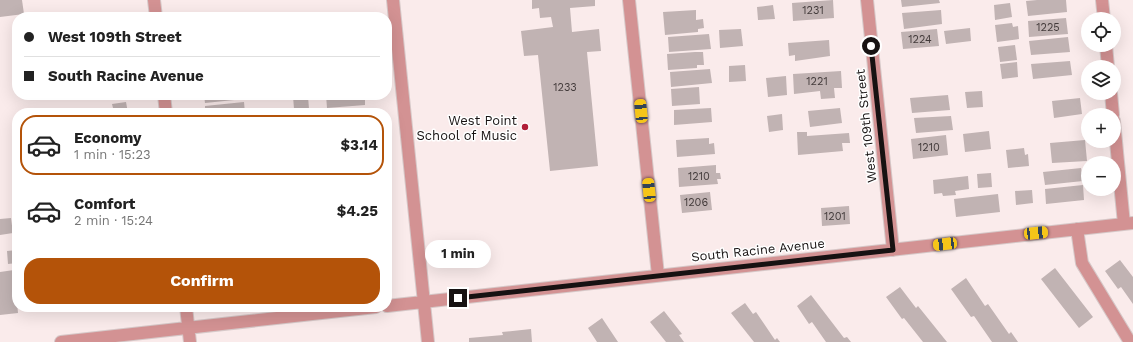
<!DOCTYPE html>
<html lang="en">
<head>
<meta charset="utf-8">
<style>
  body { margin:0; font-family:"Work Sans",sans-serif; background:#f2f2f2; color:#222; height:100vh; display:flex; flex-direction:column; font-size:15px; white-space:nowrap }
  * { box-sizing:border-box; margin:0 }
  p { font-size:13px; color:#767676 }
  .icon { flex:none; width:22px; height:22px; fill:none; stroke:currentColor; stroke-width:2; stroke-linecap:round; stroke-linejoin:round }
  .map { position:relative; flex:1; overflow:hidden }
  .drawer { position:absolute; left:12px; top:108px; width:380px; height:204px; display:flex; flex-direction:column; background:#fff; border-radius:16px; box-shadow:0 4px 16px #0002 }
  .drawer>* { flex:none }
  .guide { position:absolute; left:12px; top:12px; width:380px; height:88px; border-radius:16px; box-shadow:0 4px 16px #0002; display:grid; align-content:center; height:88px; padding:0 12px; background:#fff }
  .buttons { position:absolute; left:1081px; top:12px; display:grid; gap:8px }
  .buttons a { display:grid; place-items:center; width:40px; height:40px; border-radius:50%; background:#fff; box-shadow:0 4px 16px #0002; font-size:20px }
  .end { position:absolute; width:18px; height:18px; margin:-9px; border:5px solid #171212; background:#fff; box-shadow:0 0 0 2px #fff }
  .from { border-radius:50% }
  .bubble { position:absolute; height:28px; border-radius:14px; background:#fff; box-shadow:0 4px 16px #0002; font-size:13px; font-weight:700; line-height:28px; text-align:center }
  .car { position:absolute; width:12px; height:24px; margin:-12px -6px; border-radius:5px; box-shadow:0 0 3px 1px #0007; background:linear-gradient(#f5c518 24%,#345 0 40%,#f5c518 0 76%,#345 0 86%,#f5c518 0) }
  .guide b { display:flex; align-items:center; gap:14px; height:38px; font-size:15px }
  .guide b+b { border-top:1px solid #e0e0e0 }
  .guide i { width:10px; height:10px; background:#222 }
  ul { padding:7px 0 0; list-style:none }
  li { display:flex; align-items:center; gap:12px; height:60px; margin:0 8px 6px; padding:0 4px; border:2px solid transparent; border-radius:16px }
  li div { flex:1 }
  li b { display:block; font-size:15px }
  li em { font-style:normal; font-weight:700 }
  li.selected { border-color:#b45309 }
  li>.icon { width:36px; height:36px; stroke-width:1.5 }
  .button { display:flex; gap:8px; margin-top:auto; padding:8px 12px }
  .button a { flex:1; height:46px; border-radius:16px; background:#b45309; color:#fff; font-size:16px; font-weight:700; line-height:46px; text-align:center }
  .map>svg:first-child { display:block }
</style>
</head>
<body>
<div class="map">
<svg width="1133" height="342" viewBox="0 0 1133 342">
  <rect width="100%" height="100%" fill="#faebeb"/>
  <path fill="#c1b3b3" d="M0,0h22l2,14 -24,3z
    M532,0h63v6l-25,2 2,24 27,-3 2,22 -14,1 11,114 -48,5 -12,-116 -14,1 -3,-25 32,-4 -2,-10 -11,1 -1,-10 -7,1z
    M833,0l1,18 -41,3 -1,-18z
    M901,0h38l1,3 -38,4z
    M1037,0h29l1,12 -39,4 -2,-15z
    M1010,3l2,14 -17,3 -1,-15z
    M773,5l2,14 -17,1 -1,-13z
    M696,10v10l7,-1 1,9 -6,1v3l-33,3 -2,-23z
    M941,10l1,14 -38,5 -2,-16z
    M226,14v3h-16v-1z
    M1066,18l2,16 -39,3 -1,-16z
    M1012,23l1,4 5,-1 1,13 -22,3 -2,-17z
    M970,28l1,13 -25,3 -2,-13z
    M741,29l2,17 -23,2 -1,-18z
    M937,29l2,17 -36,3 -2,-17z
    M709,34l2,15 -42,3 -1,-15z
    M1068,37l2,15 -39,3 -2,-14z
    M829,40l1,16 -35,5v-6l-6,1 -1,-13z
    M1015,45l2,15 -17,2 -2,-15z
    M695,52h8l1,13h-7v3l-29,2 -1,-16z
    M1070,61l2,14 -39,4 -2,-15z
    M1017,62l1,15 -16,2 -2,-15z
    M745,65l1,16 -17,1v-16z
    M710,69l2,14 -41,4 -1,-15z
    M841,71l1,17h-8l1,10 -14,1 -1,-8 -26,3 -1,-20z
    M786,76l1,19 -19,2 -2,-19z
    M699,87l1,17 -28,2 -1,-17z
    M982,91l1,16 -16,1 -2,-16z
    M204,95h39l1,4 -39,4z
    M326,95h39v10l-38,3z
    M948,95l2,15 -38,3 -2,-15z
    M293,96h15l1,13h-15z
    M1080,98l2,16 -28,4 -2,-17z
    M126,102l2,11h-27v-4l12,-1 -1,-4z
    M244,102l1,11h-40v-7z
    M711,108l1,14 -38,3v-15z
    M840,108l2,15 -32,4 -2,-16z
    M364,110v3h-18v-1z
    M782,114l1,16 -14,2 -2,-16z
    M951,116l2,14 -37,3 -2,-15z
    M989,131l2,18 -26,3 -2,-18z
    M797,132h10v4l42,-3 1,10h-8l1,8 -45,4z
    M946,135l2,20 -35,4 -2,-20z
    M709,138v6l5,-1 1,11 -38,3 -1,-17z
    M1085,140l2,21 -35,2 -2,-20z
    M1024,148l1,7 3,-1 1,12 -21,2 -2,-18z
    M716,165v8h4l1,6h-4l1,5 -39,3 -1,-19z
    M1081,168l2,13 -38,4 -2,-13z
    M991,173l1,14 -14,1 -1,-14z
    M968,176l1,13 -14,2 1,4 -13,1 -1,-3 -8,1 -1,-14z
    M1083,185l1,15 -38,4 -1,-15z
    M1032,190l1,13 -17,2 -1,-14z
    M710,192l2,18 -30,3 -2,-18z
    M998,194l2,18 -44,5 -2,-18z
    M849,206l1,18 -28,2 -1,-18z
    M11,218l2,15 -13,2v-16z
    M17,250v13l-9,1 -1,-13z
    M1120,260l13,17v27l-12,-17 -3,2 -13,-18z
    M1055,268l38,49 -14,11 -38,-49z
    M14,270l4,43 -18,2v-43z
    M966,278l19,28 3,-2 21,30 2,-2 7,10h-26l-18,-26 -3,1 -20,-28z
    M900,287l16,21 2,-2 29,36h-24l-19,-24 -2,1 -16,-22z
    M811,295l33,43 3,-1 4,5h-25l-14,-20 -3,2 -12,-18z
    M745,303l8,11 3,-2 19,28 2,-2 3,4h-26l-23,-29z
    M114,307h18v1l-18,2z
    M664,311l18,23 -3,1 5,7h-18l-16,-20z
    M602,318l16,24h-21l-9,-14z
    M531,329l1,13h-63v-4l34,-3 -1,-3z"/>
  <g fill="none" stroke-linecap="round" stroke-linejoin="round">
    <g stroke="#d6c8c8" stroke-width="14">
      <path id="minor" d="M154,0l2,17
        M393,0l35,342
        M629,0l29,275
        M867,0l26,250
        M1102,0l2,19
        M1106,45l2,22
        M1111,93l2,22
        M164,95l2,18
        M1114,121l10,103
        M1077,229l5,34 48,79
        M387,306l746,-83
        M186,307l4,35
        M61,342l315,-35"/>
    </g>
    <use href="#minor" stroke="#d39293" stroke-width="12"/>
  </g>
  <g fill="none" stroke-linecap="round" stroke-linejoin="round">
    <path stroke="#171212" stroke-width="5" d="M458,298l435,-48 -22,-204"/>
  </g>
  <circle fill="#b11e38" stroke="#fff" stroke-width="1.5" cx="525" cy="127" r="4"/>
  <g text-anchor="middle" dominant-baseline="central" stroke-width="3" stroke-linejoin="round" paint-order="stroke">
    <g font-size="11" fill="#423a3a">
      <text x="813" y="10">1231</text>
      <text x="1048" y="27">1225</text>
      <text x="920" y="39">1224</text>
      <text x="817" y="81">1221</text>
      <text x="565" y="87">1233</text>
      <text x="929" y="147">1210</text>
      <text x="699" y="176">1210</text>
      <text x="696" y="202">1206</text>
      <text x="835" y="216">1201</text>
    </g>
    <g font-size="13" fill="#171212" stroke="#fff" text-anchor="end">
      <text x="517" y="120">West Point<tspan x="517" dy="15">School of Music</tspan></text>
    </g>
    <g font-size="13" fill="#171212" stroke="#fff">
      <text transform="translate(866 126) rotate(-96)">West 109th Street</text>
      <text transform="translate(758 250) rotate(-6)">South Racine Avenue</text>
    </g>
  </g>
</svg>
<div class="buttons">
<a><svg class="icon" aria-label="locate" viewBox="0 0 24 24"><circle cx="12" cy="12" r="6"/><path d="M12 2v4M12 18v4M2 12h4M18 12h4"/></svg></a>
<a><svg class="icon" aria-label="layers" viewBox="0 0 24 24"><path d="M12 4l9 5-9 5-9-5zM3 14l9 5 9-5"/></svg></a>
<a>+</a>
<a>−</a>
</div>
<i class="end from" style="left:871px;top:46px"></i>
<i class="end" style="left:458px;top:298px"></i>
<div class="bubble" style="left:425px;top:240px;width:66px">1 min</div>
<i class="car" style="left:641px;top:111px;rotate:354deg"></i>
<i class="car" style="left:649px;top:190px;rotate:354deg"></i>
<i class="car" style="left:1036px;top:233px;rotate:84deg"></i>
<i class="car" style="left:945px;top:244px;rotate:263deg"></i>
<div class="guide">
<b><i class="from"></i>West 109th Street</b>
<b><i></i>South Racine Avenue</b>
</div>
<section class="drawer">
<ul>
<li class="selected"><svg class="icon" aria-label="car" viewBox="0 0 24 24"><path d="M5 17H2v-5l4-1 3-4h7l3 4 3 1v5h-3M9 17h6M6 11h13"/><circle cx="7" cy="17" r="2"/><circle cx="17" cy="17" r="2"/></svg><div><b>Economy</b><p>1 min · 15:23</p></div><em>$3.14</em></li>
<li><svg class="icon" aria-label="car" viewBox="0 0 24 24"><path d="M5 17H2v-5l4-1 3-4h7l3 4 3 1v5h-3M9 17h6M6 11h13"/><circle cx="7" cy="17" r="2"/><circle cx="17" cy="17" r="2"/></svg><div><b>Comfort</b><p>2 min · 15:24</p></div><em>$4.25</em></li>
</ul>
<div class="button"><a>Confirm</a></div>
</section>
</div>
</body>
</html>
